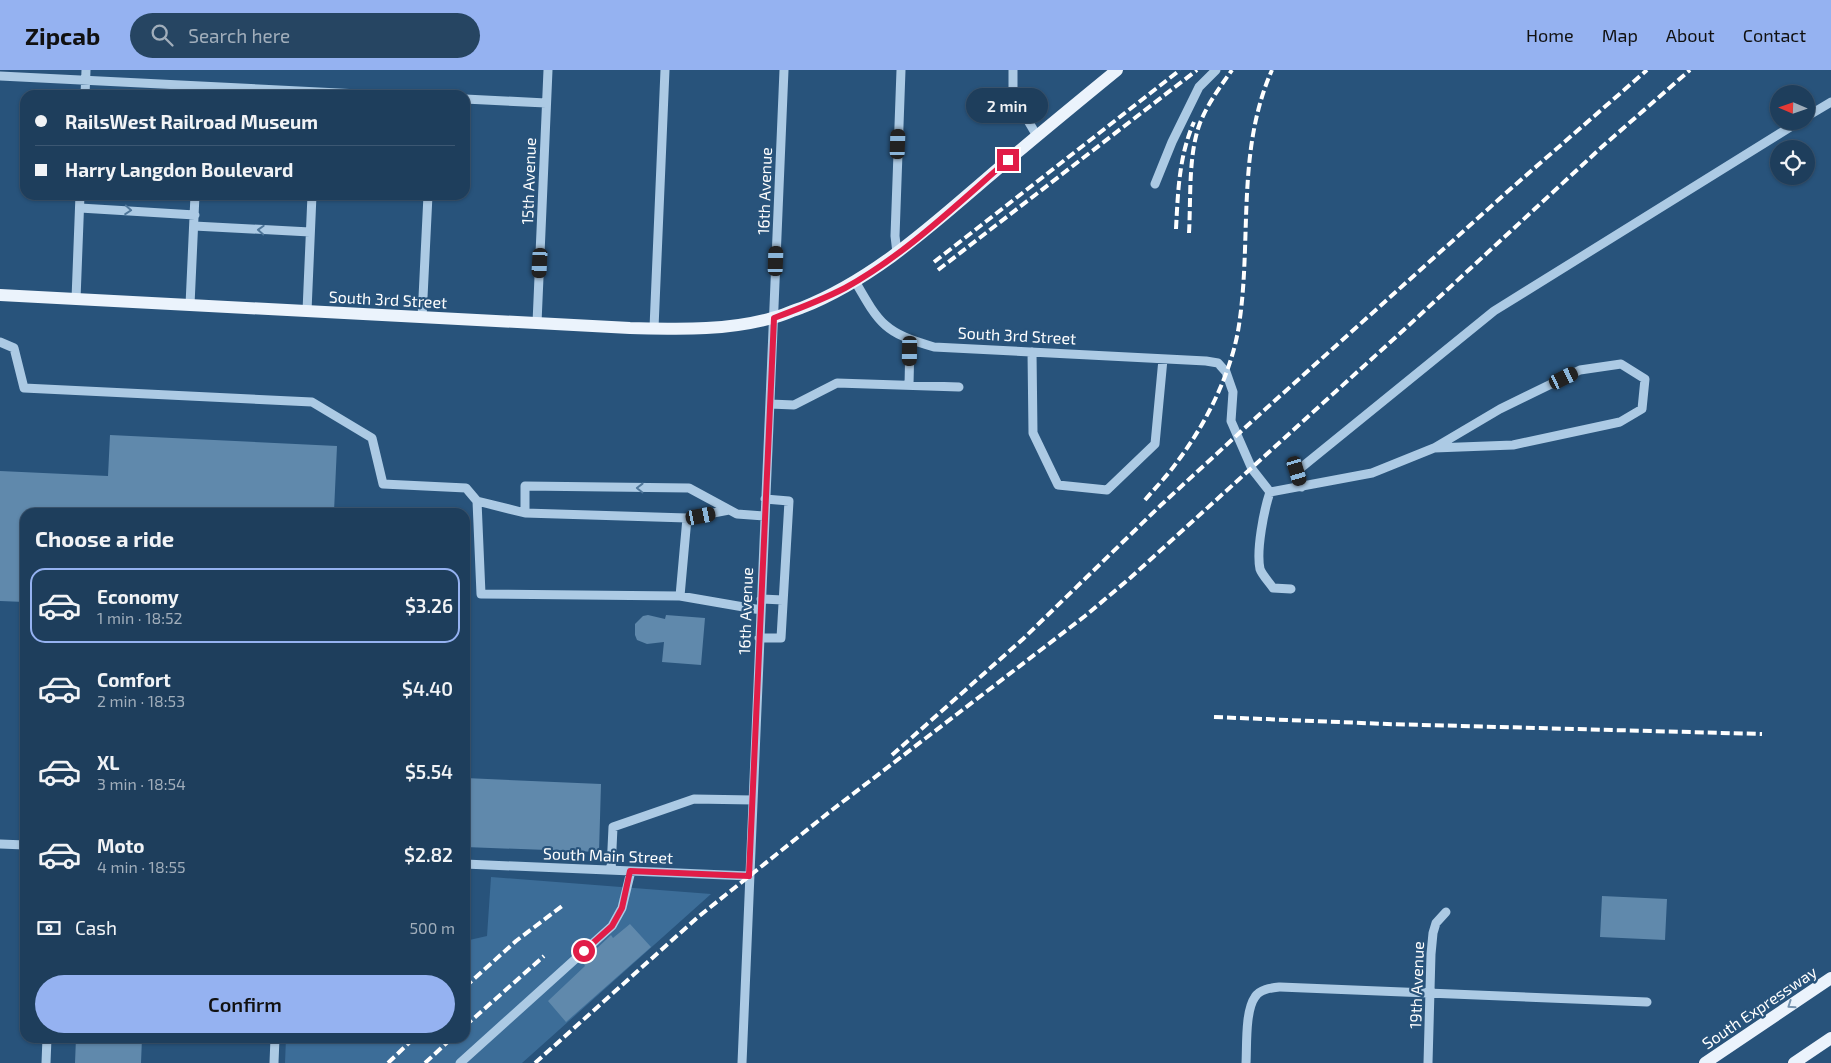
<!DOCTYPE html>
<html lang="en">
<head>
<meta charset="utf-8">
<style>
  body { margin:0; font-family:"Exo 2",sans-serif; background:#264562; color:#f1f3f6; height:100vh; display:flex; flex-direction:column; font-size:19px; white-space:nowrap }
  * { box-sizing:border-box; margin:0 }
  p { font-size:16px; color:#a1aebb }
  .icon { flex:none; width:28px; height:28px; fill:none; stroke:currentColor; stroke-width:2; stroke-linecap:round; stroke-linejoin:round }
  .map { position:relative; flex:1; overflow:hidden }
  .drawer { position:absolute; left:20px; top:438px; width:450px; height:535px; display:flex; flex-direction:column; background:#1e3e5c; border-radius:15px; box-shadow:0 1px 4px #0004,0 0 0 1px #3c5772 }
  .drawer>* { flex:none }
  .top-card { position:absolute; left:20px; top:20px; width:450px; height:110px; border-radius:15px; box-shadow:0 1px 4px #0004,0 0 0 1px #3c5772; display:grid; align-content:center; height:110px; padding:0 15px; background:#1e3e5c }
  .needle { width:32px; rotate:272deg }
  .fabs { position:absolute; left:1770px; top:15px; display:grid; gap:10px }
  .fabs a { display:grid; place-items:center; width:45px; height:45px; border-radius:50%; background:#1e3e5c; box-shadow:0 1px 4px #0004,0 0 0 1px #3c5772; font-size:25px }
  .end { position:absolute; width:22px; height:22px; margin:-11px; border:6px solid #e11d48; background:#fff; box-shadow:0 0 0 2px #fff }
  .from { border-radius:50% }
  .bubble { position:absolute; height:35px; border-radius:18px; background:#1e3e5c; box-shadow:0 1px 4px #0004,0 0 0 1px #3c5772; font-size:16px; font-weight:600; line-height:35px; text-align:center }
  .car { position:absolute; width:15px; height:30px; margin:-15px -8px; border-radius:6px; box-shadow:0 0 4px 1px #0007; background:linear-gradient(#222 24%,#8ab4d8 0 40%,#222 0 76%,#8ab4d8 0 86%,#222 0) }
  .top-card b { display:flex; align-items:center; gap:18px; height:48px; font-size:19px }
  .top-card b+b { border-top:1px solid #3c5772 }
  .top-card i { width:12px; height:12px; background:#f1f3f6 }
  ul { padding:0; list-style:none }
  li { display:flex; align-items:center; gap:15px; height:75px; margin:0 10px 8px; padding:0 5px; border:2px solid transparent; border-radius:15px }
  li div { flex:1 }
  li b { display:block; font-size:19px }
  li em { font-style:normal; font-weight:600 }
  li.active { border-color:#95b2f1 }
  li>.icon { width:45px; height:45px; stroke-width:1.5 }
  h2 { padding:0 15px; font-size:22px; line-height:60px }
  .pay { display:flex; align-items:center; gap:12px; height:55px; padding:0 15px; font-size:19px }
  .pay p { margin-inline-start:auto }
  .action { display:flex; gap:10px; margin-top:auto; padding:10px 15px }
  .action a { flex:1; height:58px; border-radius:30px; background:#95b2f1; color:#111; font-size:20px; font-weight:600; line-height:58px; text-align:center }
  header { display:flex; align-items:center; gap:30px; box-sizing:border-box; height:70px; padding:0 25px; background:#95b2f1; color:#111 }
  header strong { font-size:24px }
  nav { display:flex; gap:28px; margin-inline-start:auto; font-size:18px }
  .search { width:350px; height:45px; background:#264562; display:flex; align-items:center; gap:12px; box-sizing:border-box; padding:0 18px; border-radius:28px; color:#a1aebb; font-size:19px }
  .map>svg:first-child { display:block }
</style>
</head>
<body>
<header>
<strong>Zipcab</strong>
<div class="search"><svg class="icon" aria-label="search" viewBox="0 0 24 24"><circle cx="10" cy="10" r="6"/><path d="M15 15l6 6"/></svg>Search here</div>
<nav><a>Home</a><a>Map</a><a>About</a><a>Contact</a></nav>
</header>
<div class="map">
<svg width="1831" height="993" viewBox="0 0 1831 993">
  <rect width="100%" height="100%" fill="#28537b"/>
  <path fill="#3c6d98" d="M491,807l220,17 -189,169h-237l1,-25h179v-97l22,-5z"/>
  <path fill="#6089ac" d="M110,365l227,11 -3,66h-309v90l-25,-1v-130l108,5z
    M648,545l17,4 1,-4 39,3 -4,47 -39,-3 2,-20 -17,2 -10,-4 -2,-5v-11l8,-8z
    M465,708l136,6 -2,68 -134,-5z
    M1602,826l65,3 -2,41 -65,-3z
    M630,854l21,23 -85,75 -18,-21 37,-35 -1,-2 11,-11 -1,-2 17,-16 2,3z
    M76,968h66l-1,25h-66z"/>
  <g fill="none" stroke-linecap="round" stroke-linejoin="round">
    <path stroke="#accae4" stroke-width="9" d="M1013,0v25l24,41
      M0,6l379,19
      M85,25l1,-25
      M465,29l81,4
      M1806,47l25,-15
      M1155,114l17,-42 27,-55 17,-17
      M80,138l115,7
      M194,156l116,6
      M897,183l-2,-17 6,-166
      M855,211c25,44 30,52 79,66l272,14 12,2 8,9 7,20 -2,29 21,48 18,23 102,-19 62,-25 66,-39 80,-39 41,-6 24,15 -3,30 -22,13 -107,23 -79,3
      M76,229l4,-104
      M190,235l5,-110
      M307,241l5,-116
      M422,248l6,-123
      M537,253l11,-253
      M654,258l11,-258
      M0,272l14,6 10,40 288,14 60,36 11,46 83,4 11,13 4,93 199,2 81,14
      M1032,282l1,81 25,52 49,5 48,-46 8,-85
      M909,315l1,-45
      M770,334l24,1 43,-22 122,4
      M1302,417l-5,-16 197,-160 306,-190
      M1270,422c-6,18 -14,58 -10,77 2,6 10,14 13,19l18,1
      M477,431l48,12v-27l164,2 48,26 28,2
      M525,443l162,5 42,-8
      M680,526l7,-78
      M761,529l22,1
      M759,568h22l8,-137 -24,-2
      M0,774l25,1
      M465,794l284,12
      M611,800l2,-43 81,-28 59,1
      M46,993l1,-25
      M274,993l1,-25
      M460,993l152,-137 10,-18 9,-37
      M742,993l42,-993
      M1246,993c1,-17 -1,-52 9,-66 5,-8 16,-9 25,-10l367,15
      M1428,993l3,-109 2,-21 3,-10 10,-11"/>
    <path stroke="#ebf3fc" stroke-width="12" d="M0,225l630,33c48,1 96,3 142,-10 10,-2 19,-7 29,-10 71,-28 128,-80 185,-129 43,-37 87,-73 131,-109
      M1705,993l126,-85
      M1794,993l37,-25"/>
    <path stroke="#fff" stroke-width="4" stroke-dasharray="9 4" stroke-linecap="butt" d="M1176,159c2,-38 3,-73 18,-107
      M1189,163c2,-35 -1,-78 11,-110 8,-20 20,-36 32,-53
      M934,192l246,-192
      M938,200l259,-200
      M1145,430c11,-13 23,-25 32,-38 29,-38 55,-90 62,-137 13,-85 -3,-174 33,-255
      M1214,647l173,7 375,10
      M892,685l131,-116 138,-134 99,-91 247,-222 140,-122
      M465,917l51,-46 46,-35
      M465,956l79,-70
      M388,993l26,-25
      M425,993l27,-25
      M535,993l163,-146 134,-107 253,-194 44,-37 279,-253 196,-181 86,-75"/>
  </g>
  <defs><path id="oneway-chevron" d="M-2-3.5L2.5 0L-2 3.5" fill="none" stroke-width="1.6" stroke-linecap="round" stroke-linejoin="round" transform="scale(1.25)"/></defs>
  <g stroke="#50779a">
    <use href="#oneway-chevron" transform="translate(128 140) rotate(4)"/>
    <use href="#oneway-chevron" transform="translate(261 160) rotate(-177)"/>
    <use href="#oneway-chevron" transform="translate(640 418) rotate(-179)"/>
  </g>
  <use stroke="#7693af" href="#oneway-chevron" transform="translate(1791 935) rotate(146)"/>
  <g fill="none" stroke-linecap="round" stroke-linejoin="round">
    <path stroke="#e11d48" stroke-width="6" d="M584,881l28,-25 10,-18 8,-37 119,5 25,-558c24,-9 48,-18 71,-30 60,-33 111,-83 163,-128"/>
  </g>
  <g text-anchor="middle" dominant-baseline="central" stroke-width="4.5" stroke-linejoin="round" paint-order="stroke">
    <g font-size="16" fill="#fff" stroke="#28537b">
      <text transform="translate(528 111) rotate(-88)">15th Avenue</text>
      <text transform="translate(764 121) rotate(-88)">16th Avenue</text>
      <text transform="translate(388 229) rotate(3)">South 3rd Street</text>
      <text transform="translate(1017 265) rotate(3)">South 3rd Street</text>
      <text transform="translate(745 541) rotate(-88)">16th Avenue</text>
      <text transform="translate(608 785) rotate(2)">South Main Street</text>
      <text transform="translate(1416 915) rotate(-88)">19th Avenue</text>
      <text transform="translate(1759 937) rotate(-34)">South Expressway</text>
    </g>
  </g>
</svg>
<div class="fabs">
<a><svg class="needle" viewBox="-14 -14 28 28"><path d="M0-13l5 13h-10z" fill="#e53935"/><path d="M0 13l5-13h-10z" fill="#a1aebb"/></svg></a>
<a><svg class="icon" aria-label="locate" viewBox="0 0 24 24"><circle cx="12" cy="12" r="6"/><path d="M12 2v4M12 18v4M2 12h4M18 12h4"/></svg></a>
</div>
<i class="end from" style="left:584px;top:881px"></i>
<i class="end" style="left:1008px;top:90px"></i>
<div class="bubble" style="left:966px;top:18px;width:82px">2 min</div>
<i class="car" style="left:898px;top:74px;rotate:2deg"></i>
<i class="car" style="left:776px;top:191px;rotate:2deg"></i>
<i class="car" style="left:540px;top:193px;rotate:183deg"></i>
<i class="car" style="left:910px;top:281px;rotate:181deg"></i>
<i class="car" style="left:1564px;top:308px;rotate:64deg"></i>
<i class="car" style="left:1297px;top:401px;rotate:163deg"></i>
<i class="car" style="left:701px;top:446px;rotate:79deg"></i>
<div class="top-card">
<b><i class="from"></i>RailsWest Railroad Museum</b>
<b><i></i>Harry Langdon Boulevard</b>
</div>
<section class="drawer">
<h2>Choose a ride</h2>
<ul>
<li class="active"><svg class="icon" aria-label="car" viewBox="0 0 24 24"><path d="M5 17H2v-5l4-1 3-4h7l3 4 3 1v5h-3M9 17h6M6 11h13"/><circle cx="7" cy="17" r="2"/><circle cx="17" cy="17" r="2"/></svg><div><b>Economy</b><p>1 min · 18:52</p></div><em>$3.26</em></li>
<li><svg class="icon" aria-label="car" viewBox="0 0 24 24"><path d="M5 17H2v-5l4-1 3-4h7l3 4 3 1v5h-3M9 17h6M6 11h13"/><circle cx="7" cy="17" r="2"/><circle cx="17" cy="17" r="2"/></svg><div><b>Comfort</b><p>2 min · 18:53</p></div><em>$4.40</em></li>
<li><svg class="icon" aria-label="car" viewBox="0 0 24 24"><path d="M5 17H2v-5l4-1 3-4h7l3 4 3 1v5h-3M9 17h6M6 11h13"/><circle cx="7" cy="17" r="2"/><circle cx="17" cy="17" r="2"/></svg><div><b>XL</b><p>3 min · 18:54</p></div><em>$5.54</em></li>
<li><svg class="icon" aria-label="car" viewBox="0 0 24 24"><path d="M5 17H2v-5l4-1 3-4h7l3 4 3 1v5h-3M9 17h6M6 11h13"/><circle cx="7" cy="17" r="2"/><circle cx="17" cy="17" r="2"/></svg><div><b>Moto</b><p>4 min · 18:55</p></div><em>$2.82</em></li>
</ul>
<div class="pay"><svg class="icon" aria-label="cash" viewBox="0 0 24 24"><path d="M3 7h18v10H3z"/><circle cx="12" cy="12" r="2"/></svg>Cash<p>500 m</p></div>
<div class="action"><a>Confirm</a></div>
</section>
</div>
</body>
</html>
